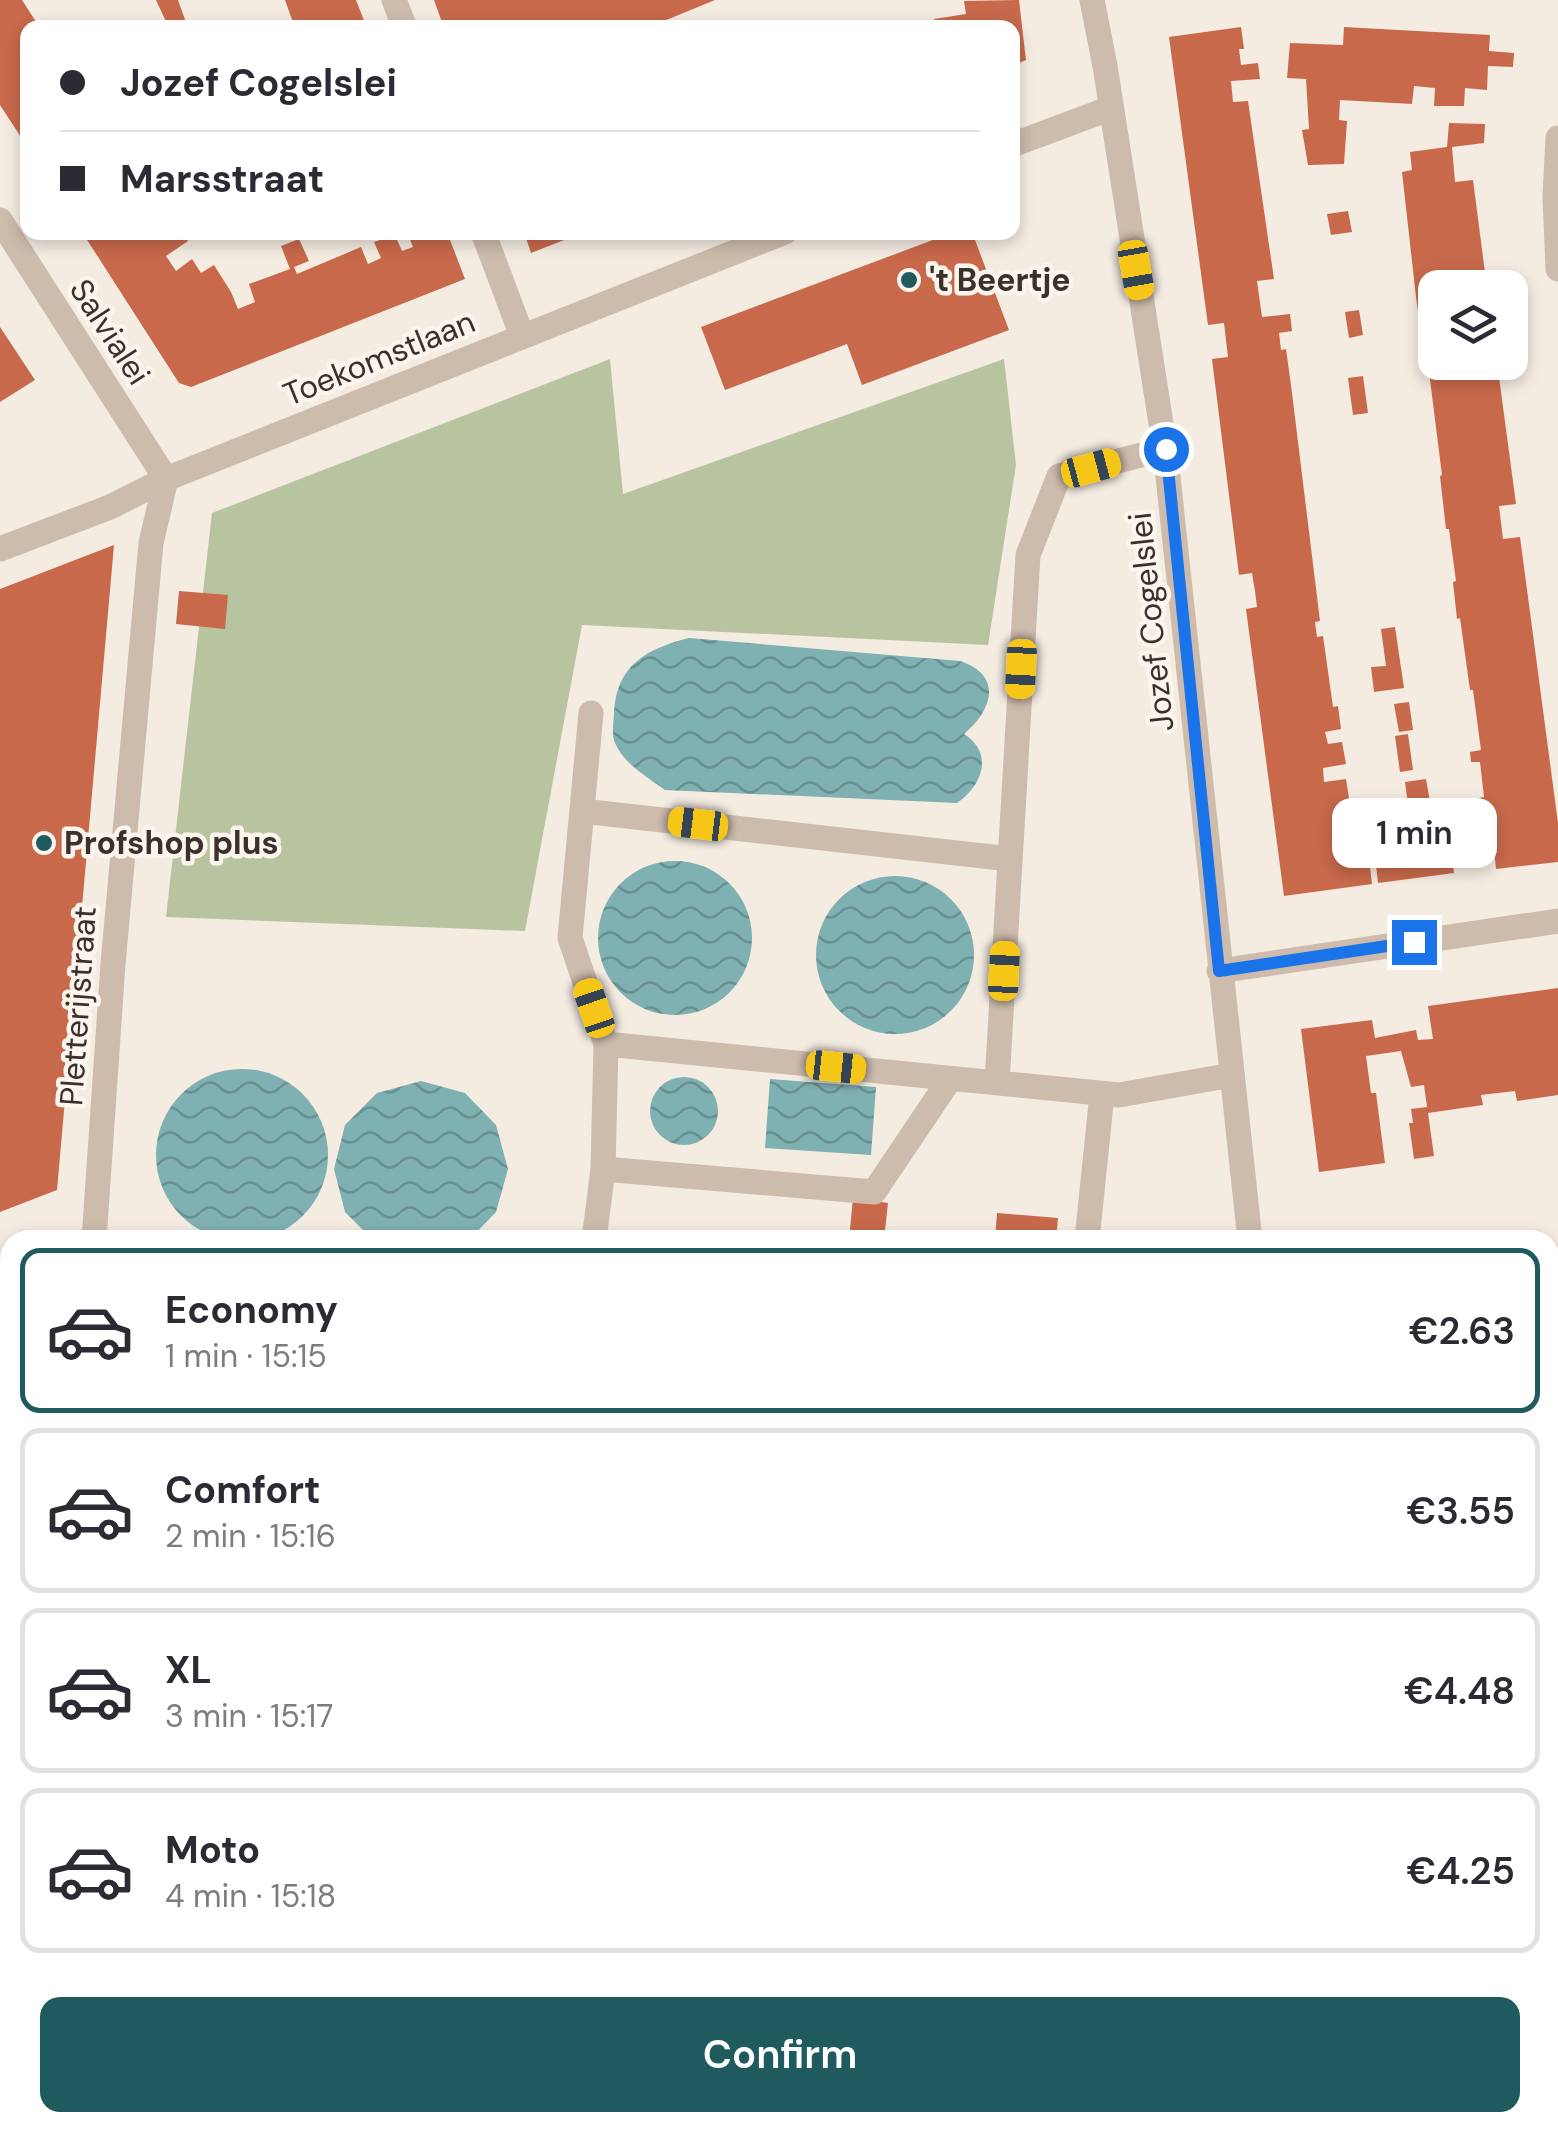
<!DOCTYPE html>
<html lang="en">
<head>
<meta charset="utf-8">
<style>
  body { margin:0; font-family:"DM Sans",sans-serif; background:#f2f2f3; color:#2b2b33; height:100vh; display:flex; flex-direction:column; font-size:38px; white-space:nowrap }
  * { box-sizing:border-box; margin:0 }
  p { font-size:32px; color:#7c7c81 }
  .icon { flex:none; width:55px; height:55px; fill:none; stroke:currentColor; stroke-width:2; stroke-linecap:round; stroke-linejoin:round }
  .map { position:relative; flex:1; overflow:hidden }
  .sheet { position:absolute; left:0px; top:1230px; width:1560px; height:902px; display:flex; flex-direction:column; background:#fff; border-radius:30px 30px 0 0; box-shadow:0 5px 15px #0003 }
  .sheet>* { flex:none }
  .top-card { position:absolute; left:20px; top:20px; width:1000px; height:220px; border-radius:20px; box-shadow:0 5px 15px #0003; display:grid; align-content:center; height:220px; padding:0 40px; background:#fff }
  .controls { position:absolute; left:1418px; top:270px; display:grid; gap:20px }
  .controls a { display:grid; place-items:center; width:110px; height:110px; border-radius:20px; background:#fff; box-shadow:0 5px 15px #0003; font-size:50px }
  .end { position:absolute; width:45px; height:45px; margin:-22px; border:12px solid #1a73e8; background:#fff; box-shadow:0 0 0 5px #fff }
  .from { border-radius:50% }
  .bubble { position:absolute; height:70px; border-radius:20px; background:#fff; box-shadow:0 5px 15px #0003; font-size:32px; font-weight:600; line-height:70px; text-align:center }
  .car { position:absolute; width:30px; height:60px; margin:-30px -15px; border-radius:12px; box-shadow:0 0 8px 2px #0007; background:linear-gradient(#f5c518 24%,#345 0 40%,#f5c518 0 76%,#345 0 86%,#f5c518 0) }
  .top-card b { display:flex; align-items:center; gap:35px; height:95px; font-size:38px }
  .top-card b+b { border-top:2px solid #e1e1e2 }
  .top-card i { width:25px; height:25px; background:#2b2b33 }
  ul { padding:18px 0 0; list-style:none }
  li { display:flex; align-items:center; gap:30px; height:165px; margin:0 20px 15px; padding:0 20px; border:5px solid #e1e1e2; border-radius:20px }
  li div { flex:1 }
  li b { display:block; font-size:38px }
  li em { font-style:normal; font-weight:600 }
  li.selected { border-color:#1f5a5e }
  li>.icon { width:90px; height:90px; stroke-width:1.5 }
  .primary-button { display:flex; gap:20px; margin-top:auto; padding:20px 40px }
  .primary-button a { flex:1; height:115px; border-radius:20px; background:#1f5a5e; color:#fff; font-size:40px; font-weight:600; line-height:115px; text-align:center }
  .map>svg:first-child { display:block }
</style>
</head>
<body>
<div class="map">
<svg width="1558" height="2132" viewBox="0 0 1558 2132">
  <defs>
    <pattern id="water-waves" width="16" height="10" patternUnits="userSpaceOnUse" patternTransform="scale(2.5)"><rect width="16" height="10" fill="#7fb0b2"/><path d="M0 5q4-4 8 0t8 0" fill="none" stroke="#699091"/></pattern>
  </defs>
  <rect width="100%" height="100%" fill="#f4ebe1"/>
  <path fill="#b8c4a0" d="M610,359l13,135 381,-135 12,106 -28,180 -406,-20 -57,306 -359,-14 46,-404z"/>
  <path fill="url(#water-waves)" d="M689,638l271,23c43,14 33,49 4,73 30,19 19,51 -7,69l-292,-13c-19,-14 -41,-26 -50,-47 -4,-9 -1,-22 -1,-31 3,-48 33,-63 75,-74z
    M598 938a77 77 0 1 1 154 0a77 77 0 1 1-154 0Z
    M816 955a79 79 0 1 1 158 0a79 79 0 1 1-158 0Z
    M156 1155a86 86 0 1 1 172 0a86 86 0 1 1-172 0Z
    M650 1111a34 34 0 1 1 68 0a34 34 0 1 1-68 0Z
    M770,1079l106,8 -5,68 -106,-7z
    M421,1081l44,12 31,32 12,44 -12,43 -27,28h-96l-28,-28 -11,-43 11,-44 32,-32z"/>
  <path fill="#c8694b" d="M0,0h22l18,28h-12v120l-28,-43z
    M156,0h22l10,28h-19z
    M285,0h71l11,28h-72z
    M434,0h281l-68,28h-203z
    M1019,0l7,60 -14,6v-38h-75l-3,-9 32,-5 -2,-13z
    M1241,27l3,22h-5l2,16 17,-2 2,16 -29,2 2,21 15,-1 26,178 -17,2 5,36 28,-3 2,17 -13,2 2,17 5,-1 5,36 29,236 -5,1 2,15 6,-1 10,71 5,-1 3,23 -16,3 3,12 14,-2 4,22 -23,4 1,14 22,-3 11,71 11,-1 4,35 -88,12 -38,-287 11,-2 -2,-16 -3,-18 -13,2 -27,-216 16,-2 -4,-34 -16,2 -39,-288z
    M1344,27l146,8 -1,16 25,2 -1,14 -25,-1 -1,24 -22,-2 -1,18h-30l1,-18 -21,-2 -2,18 -72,-4 -1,20 8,1 -3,43 -36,1 -6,-35 7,-1 -3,-50 -19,-1 3,-35 53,2z
    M1449,123l36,1 -1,19 -32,4 3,35 18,-2 14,108h-52v74h62l19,142 -17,2 4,33 17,-2 38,286v39l-62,7 -2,-20 -19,2 -1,-16 6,-2 -5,-34 9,-2 -4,-35h-9l-1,-10 11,-2 -8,-60h-3l-10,-72 -3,1 -4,-37 3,-1 -7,-52h-3l-6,-53 2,-1 -18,-143h-3l-5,-35 -14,-125 10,-2 -2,-18 37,-5z
    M1348,211l4,21 -21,3 -4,-21z
    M82,232h101l5,9 -22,15 10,15 16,-12 9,14 13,-8 17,27 7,17 17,-7 -6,-18 41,-15 -9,-23 18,-7 10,22 -15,6 3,7 64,-27 7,17 13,-6 -7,-16 21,-7 7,16 11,-4 -6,-15h40l18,47 -274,108 -12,-4z
    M524,232h57l1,1 -51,20z
    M954,232h18l37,98 -147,55 -15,-41 -122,46 -24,-63z
    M1359,310l4,25 -14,3 -4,-26z
    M0,327l35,53 -35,22z
    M1363,376l5,37 -15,2 -5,-37z
    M114,545l-57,645 -57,22v-623z
    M179,591l49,4 -3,34 -49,-5z
    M1395,627l9,61 -30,4 -3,-25 15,-1 -5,-37z
    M1409,702l4,28 -14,2 -5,-28z
    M1408,734l5,36 -13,2 -5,-36z
    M1426,779l4,23 -22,3 -3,-23z
    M1424,806l4,34 22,-2 4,35 -76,10 -4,-36 18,-2 -2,-25 16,-2 -1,-10z
    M1558,988v107l-41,6 -2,-10 -34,4 2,10 -55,8 6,43 -20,3 -5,-36h4l-2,-14 16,-2 -3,-22 -13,2 -10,-36 -35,5 5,37h5l9,70 -66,9 -18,-143 71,-9 3,18 41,-8 2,10 15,-1 -5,-33z
    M853,1198l35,5 -4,37h-35z
    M997,1213l61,5 -2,22h-61z
    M0,1862l10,24v236h96l4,10h-110z
    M300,2122h37l-9,10h-18z
    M450,2122h49l8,4v6h-58z
    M571,2122h85l2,4 -9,6h-72z
    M747,2122h105l-13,10h-105z
    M876,2122h71l6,10h-70z
    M967,2122h231l-13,10h-231z"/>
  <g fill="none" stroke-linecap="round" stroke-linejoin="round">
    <path stroke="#cdbbac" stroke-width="25" d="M394,0l11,28
      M1092,0l13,66 60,383 85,791
      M1558,138l-3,59 3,72
      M1012,145l99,-37
      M0,220l166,259
      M483,232l39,104
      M0,549l110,-42 56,-28 619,-247
      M591,713l-21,225 36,106
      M582,811l428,48
      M1219,971l339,-50
      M950,1079l-76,113 -271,-23 3,-125 513,51 113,-20
      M997,1083l31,-528 31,-79 106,-27
      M94,1240l19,-276 38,-421 15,-64
      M594,1240l9,-71
      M1087,1240l15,-146
      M1550,1956l8,20
      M250,2122l3,10
      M692,2132l13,-10"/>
  </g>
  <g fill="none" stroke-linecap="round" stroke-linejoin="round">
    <path stroke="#1a73e8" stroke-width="12" d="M1166,449l53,522 195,-29"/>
  </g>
  <g fill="#1f5a5e" stroke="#fbf5ee" stroke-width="4">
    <circle cx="909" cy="280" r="10"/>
    <circle cx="44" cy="843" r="10"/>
  </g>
  <g text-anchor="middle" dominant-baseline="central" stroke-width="9" stroke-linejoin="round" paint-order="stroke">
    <g font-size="32" font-weight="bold" fill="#3b302b" stroke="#fbf5ee" text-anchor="start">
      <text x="929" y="280">'t Beertje</text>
      <text x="64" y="843">Profshop plus</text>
    </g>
    <g font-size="32" fill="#3b302b" stroke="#fbf5ee">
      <text transform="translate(110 332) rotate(57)">Salvialei</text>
      <text transform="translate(379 358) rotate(-22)">Toekomstlaan</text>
      <text transform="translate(1151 622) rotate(-96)">Jozef Cogelslei</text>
      <text transform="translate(78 1006) rotate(-86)">Pletterijstraat</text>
    </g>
  </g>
</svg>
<div class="controls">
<a><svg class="icon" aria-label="layers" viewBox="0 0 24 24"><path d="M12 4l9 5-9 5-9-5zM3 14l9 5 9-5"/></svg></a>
</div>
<i class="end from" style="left:1166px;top:449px"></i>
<i class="end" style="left:1414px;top:942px"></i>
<div class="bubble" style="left:1332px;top:798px;width:165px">1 min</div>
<i class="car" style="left:1136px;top:270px;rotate:170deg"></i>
<i class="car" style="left:1091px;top:468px;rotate:75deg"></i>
<i class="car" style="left:1021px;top:669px;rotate:183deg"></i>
<i class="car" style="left:698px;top:824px;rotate:277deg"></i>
<i class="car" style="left:1004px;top:971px;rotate:3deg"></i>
<i class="car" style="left:594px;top:1008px;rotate:341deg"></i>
<i class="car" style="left:836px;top:1067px;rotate:96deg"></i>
<div class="top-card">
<b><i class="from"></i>Jozef Cogelslei</b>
<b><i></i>Marsstraat</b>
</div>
<section class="sheet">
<ul>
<li class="selected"><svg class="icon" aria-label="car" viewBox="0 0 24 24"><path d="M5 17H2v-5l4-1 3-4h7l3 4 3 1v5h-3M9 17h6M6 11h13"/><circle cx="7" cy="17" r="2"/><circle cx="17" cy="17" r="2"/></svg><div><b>Economy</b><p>1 min · 15:15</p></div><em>€2.63</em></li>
<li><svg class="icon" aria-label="car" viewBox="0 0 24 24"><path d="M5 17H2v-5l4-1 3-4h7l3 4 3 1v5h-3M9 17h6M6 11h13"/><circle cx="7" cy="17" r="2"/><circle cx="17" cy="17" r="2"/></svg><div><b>Comfort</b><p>2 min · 15:16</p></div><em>€3.55</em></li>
<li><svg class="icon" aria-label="car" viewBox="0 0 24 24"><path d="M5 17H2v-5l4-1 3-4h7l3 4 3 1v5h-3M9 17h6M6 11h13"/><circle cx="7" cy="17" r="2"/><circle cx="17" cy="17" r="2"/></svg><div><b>XL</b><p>3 min · 15:17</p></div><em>€4.48</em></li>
<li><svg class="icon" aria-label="car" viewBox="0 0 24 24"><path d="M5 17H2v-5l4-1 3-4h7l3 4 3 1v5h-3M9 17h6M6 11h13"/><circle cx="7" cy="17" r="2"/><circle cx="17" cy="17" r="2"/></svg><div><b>Moto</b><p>4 min · 15:18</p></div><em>€4.25</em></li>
</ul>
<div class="primary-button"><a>Confirm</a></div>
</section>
</div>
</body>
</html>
